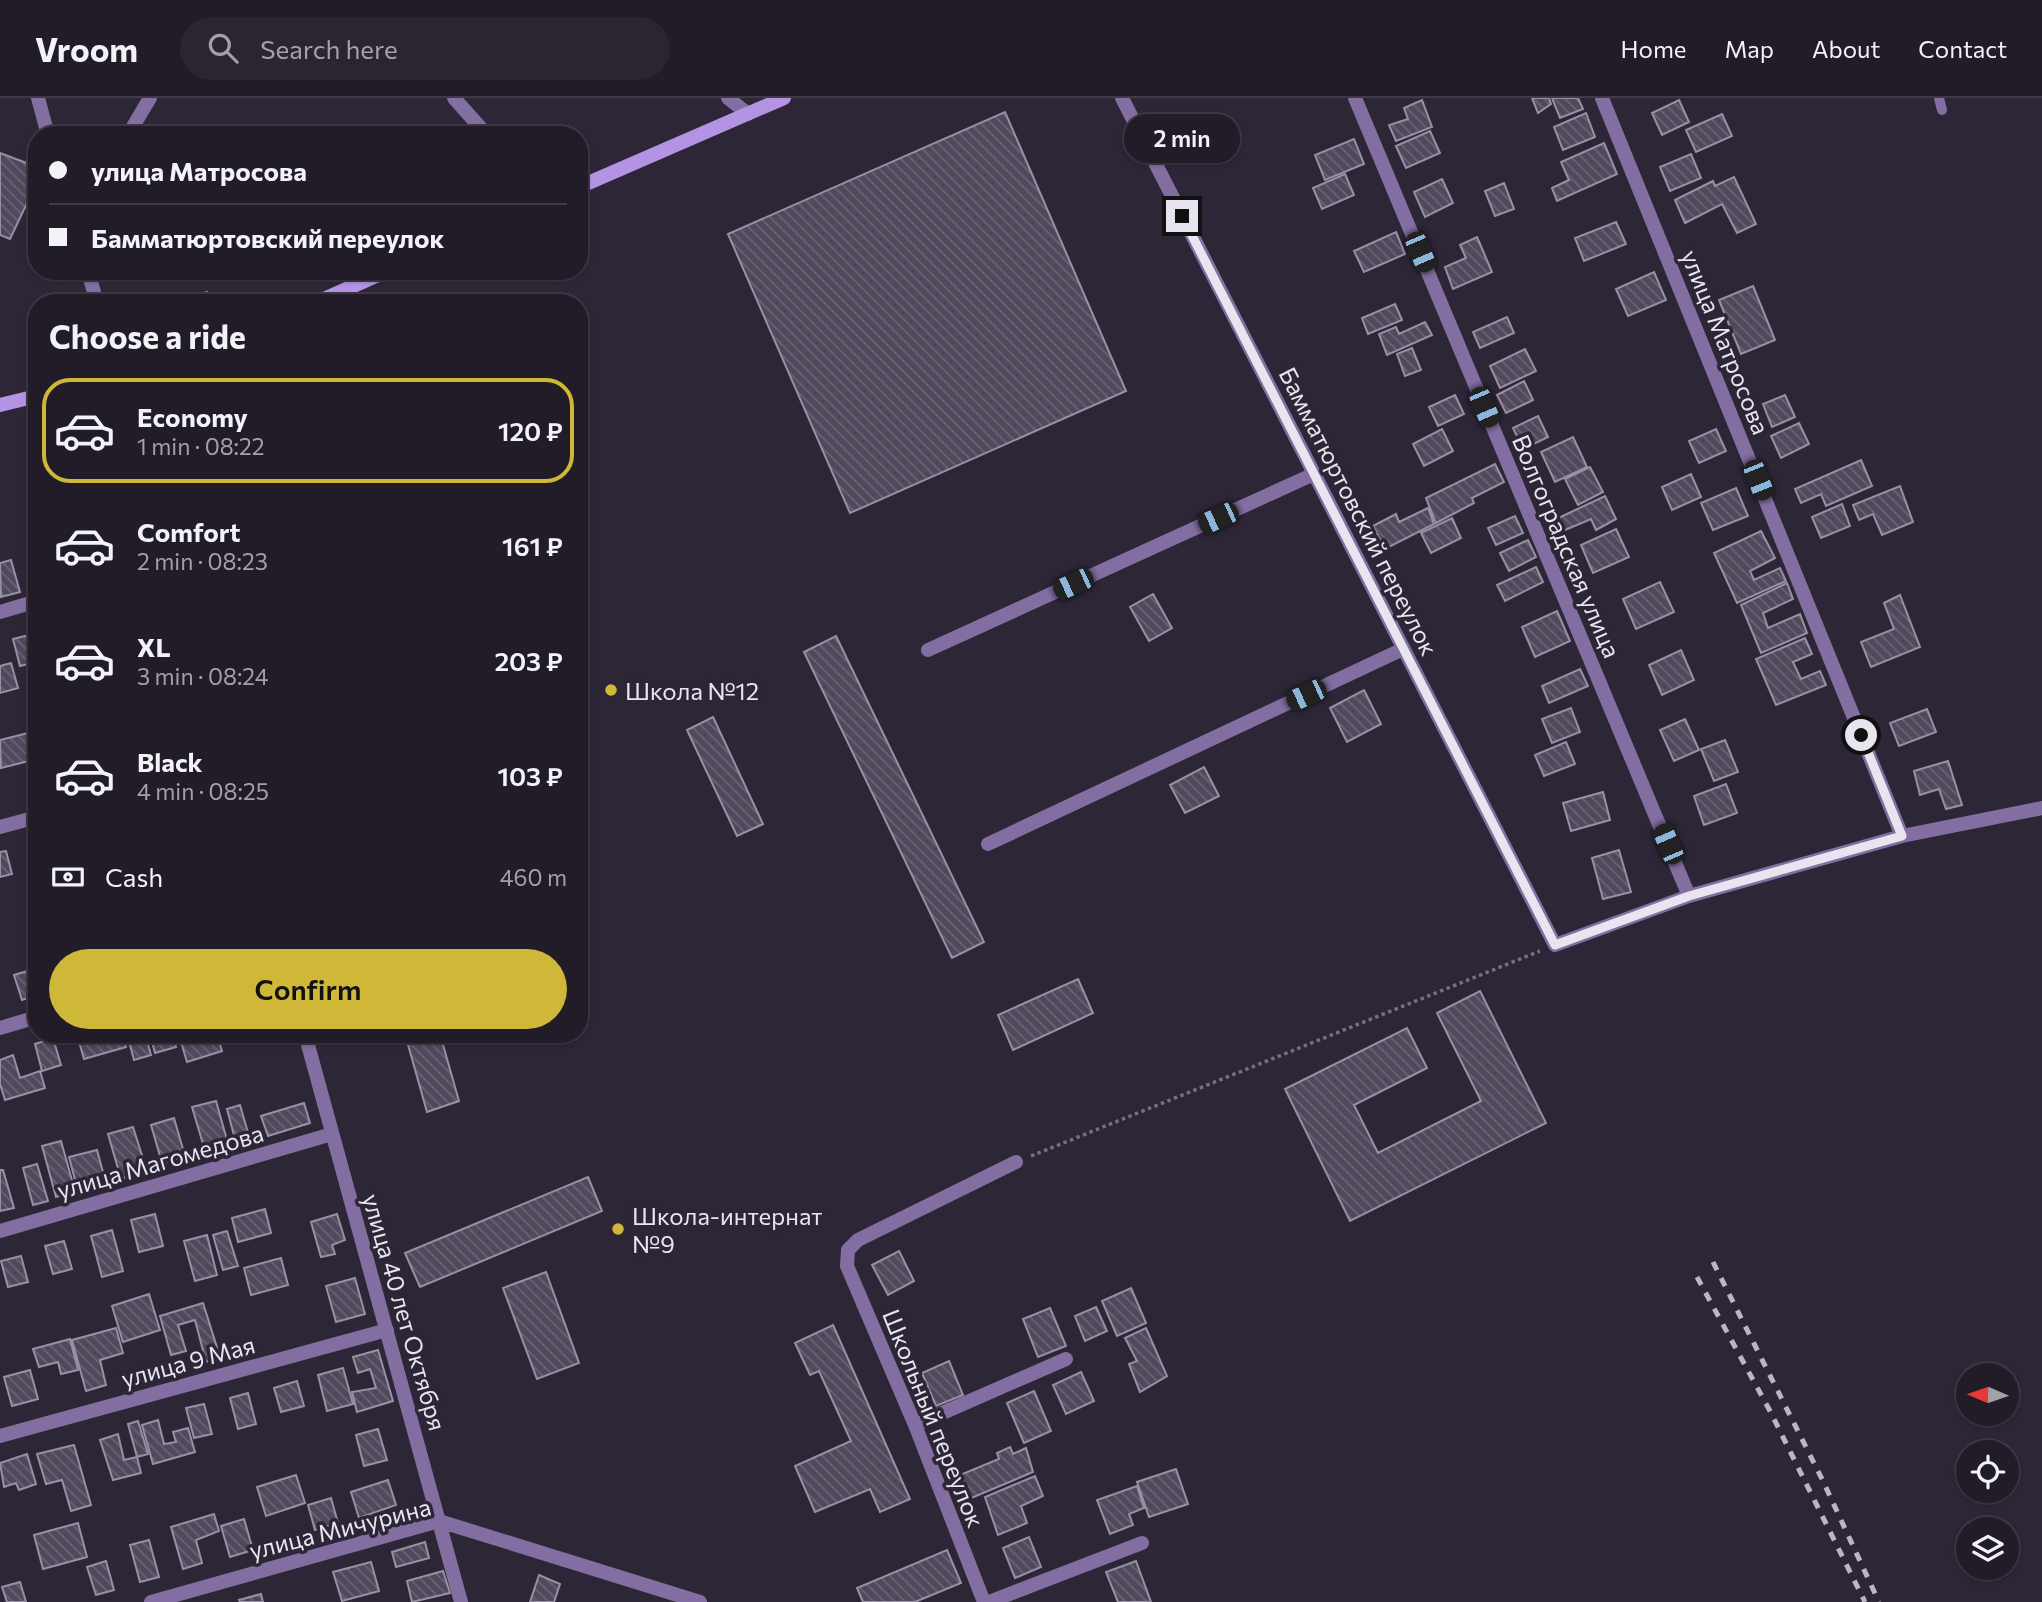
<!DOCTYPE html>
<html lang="en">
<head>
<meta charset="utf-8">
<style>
  body { margin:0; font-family:Commissioner,sans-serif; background:#2a2531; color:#f1f3f6; height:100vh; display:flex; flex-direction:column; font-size:26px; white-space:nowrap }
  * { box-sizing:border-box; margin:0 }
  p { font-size:23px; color:#a2a1a8 }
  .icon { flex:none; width:38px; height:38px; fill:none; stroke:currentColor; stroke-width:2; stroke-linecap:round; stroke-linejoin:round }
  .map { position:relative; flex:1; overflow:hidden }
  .details { position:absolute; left:28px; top:196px; width:560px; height:749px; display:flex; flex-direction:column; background:#221c29; border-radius:28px; box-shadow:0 2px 5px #0004,0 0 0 2px #3f3a46 }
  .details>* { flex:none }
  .guide { position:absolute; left:28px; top:28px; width:560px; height:154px; border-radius:28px; box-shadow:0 2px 5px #0004,0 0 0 2px #3f3a46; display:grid; align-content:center; height:154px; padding:0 21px; background:#221c29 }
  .needle { width:46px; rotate:272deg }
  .fabs { position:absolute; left:1956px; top:1265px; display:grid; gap:14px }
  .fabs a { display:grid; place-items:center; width:63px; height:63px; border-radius:50%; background:#221c29; box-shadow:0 2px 5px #0004,0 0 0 2px #3f3a46; font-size:35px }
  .end { position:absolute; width:32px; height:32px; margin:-16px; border:9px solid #e9e5f0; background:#111; box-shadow:0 0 0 4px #111 }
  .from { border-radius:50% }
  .bubble { position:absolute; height:49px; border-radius:24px; background:#221c29; box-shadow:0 2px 5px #0004,0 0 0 2px #3f3a46; font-size:23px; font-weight:600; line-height:49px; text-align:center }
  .car { position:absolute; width:21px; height:42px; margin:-21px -10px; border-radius:9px; box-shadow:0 0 5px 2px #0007; background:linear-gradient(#222 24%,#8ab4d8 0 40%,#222 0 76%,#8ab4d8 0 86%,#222 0) }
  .guide b { display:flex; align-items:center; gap:24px; height:66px; font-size:26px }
  .guide b+b { border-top:2px solid #3f3a46 }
  .guide i { width:18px; height:18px; background:#f1f3f6 }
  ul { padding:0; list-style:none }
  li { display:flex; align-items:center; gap:21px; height:105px; margin:0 14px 10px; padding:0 7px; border:4px solid transparent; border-radius:28px }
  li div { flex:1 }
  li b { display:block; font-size:26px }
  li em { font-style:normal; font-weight:600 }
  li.on { border-color:#cfb837 }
  li>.icon { width:63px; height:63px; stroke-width:1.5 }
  h2 { padding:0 21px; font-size:32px; line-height:84px }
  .pay { display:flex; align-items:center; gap:18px; height:77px; padding:0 21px; font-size:26px }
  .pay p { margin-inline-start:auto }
  .cta { display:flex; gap:14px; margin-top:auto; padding:14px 21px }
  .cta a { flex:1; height:80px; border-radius:42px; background:#cfb837; color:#111; font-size:28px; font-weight:600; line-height:80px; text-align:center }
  header { display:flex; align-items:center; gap:42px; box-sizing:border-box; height:98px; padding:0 35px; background:#221c29; border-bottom:2px solid #3f3a46 }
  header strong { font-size:33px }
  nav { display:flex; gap:38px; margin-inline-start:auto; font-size:24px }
  .search { width:490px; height:63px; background:#2a2531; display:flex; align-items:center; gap:18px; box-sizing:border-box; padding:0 24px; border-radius:38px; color:#a2a1a8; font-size:26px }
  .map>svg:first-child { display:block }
</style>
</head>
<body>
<header>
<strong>Vroom</strong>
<div class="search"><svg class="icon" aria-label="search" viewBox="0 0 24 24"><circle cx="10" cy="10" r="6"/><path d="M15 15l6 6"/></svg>Search here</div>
<nav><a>Home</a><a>Map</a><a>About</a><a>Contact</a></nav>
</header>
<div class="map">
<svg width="2042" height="1504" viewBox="0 0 2042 1504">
  <defs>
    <pattern id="building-back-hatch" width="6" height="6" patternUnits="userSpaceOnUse" patternTransform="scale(1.75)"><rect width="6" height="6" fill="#50495c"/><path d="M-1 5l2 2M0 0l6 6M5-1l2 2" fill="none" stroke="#696374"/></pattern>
  </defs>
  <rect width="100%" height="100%" fill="#2d2637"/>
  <path fill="url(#building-back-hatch)" stroke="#9890a5" stroke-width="2" d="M1532,0h17l2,6 -13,9z
    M1552,0h26l5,11 -23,9z
    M1422,2l10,27 -36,14 -7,-16 19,-6 -4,-11z
    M1679,2l10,22 -27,13 -10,-22z
    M1005,14l121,279 -276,122 -122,-279z
    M1586,15l9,24 -32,13 -9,-23z
    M1722,16l10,22 -36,16 -10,-22z
    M1430,33l10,22 -34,15 -10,-22z
    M1354,41l10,25 -39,16 -10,-25z
    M1604,45l13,31 -60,27 -5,-13 17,-8 -8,-18z
    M0,55l37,14v15l-27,57 -10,-4z
    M1691,56l10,24 -31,13 -10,-24z
    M1345,76l9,21 -32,14 -9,-21z
    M1734,79l22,47 -19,9 -15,-29 -37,19 -10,-23 38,-19 2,5z
    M1442,81l11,24 -28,14 -11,-25z
    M1504,85l10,26 -19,7 -10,-25z
    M1616,124l10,22 -42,17 -9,-23z
    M1396,134l9,22 -41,18 -10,-21z
    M1477,139l15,35 -39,17 -8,-22 21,-9 -6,-13z
    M1654,174l12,28 -38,16 -12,-27z
    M1753,188l22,54 -34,14 -22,-54z
    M207,194l4,11h-35z
    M1395,206l7,16 -34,14 -6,-16z
    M1507,219l7,16 -34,15 -7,-16z
    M1425,224l7,13 -45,20 -8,-21 17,-7 3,7z
    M1412,250l9,22 -16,6 -8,-22z
    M1525,251l11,22 -36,17 -10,-22z
    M1524,283l9,19 -27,13 -9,-18z
    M1455,297l9,19 -26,12 -9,-19z
    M1785,297l10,22 -23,10 -9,-23z
    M1538,318l10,21 -25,12 -10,-21z
    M1799,325l10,21 -28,14 -10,-22z
    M1442,331l11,22 -29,15 -11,-22z
    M1716,331l10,22 -27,12 -10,-22z
    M1573,339l14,30 -32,15 -14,-30z
    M1861,362l11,26 -46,20 -5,-12 -20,9 -6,-14z
    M1495,366l9,18 -32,16 2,5 -38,20 -10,-25z
    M1590,369l13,25 -25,13 -13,-26z
    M1691,376l10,23 -29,13 -10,-23z
    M1900,388l13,36 -31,13 -9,-21 -14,6 -6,-15z
    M1736,390l12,28 -35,14 -12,-27z
    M1605,398l11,23 -20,11 -5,-11 -33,14 -6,-12z
    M1842,406l8,22 -29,12 -9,-21z
    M1428,410l6,16 -49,25 -12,-23 23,-12 3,8z
    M1515,418l8,17 -27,12 -8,-17z
    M1452,420l9,20 -30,15 -10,-20z
    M1616,431l13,28 -36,16 -12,-28z
    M1761,433l14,27 -25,13 4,9 26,-12 6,13 -49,22 -23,-50z
    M1528,442l8,17 -27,14 -9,-18z
    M11,462l9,32 -19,5 -1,-34z
    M1536,469l7,15 -38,19 -8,-16z
    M1660,484l14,30 -38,17 -13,-30z
    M1787,485l6,16 -30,14 5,15 32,-14 7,19 -46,20 -20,-48z
    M1153,496l19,34 -23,13 -19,-34z
    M1900,497l20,52 -49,20 -10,-25 33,-13 -10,-26z
    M1557,513l13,30 -35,16 -13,-30z
    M33,536l4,28 -17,4 -7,-27z
    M836,538l148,306 -32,16 -148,-306z
    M1805,540l7,16 -19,8 8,17 19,-8 6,14 -50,20 -20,-46z
    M1681,552l13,30 -32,15 -13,-30z
    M11,565l7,25 -18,5v-27z
    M1580,571l8,17 -39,17 -7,-17z
    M1364,592l17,34 -34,18 -17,-34z
    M1571,610l9,24 -28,11 -10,-24z
    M1927,611l9,23 -37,14 -9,-23z
    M713,619l50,107 -26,12 -50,-106z
    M1685,621l14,31 -25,11 -14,-31z
    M32,634l5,27 -36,9 -1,-28z
    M1725,642l13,32 -24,9 -13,-32z
    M1566,644l9,22 -31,12 -9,-21z
    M1948,663l14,44 -16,4 -7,-20 -19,6 -6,-24z
    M1204,669l15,29 -34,17 -15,-28z
    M1726,686l11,29 -33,12 -10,-29z
    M1603,694l7,28 -39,11 -8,-28z
    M1619,752l12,42 -28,7 -11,-41z
    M6,753l6,23 -12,3v-25z
    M34,871l3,26 -15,5 -8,-25z
    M1078,881l15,34 -80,37 -15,-35z
    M1480,893l66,132 -196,98 -65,-132 122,-61 20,40 -73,37 24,48 103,-52 -44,-88z
    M93,936l3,10 13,-5 -1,-5h14l4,13 -42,12 -7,-24z
    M127,936h18l6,21 -17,5z
    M156,936h16l4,13 -21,6 -4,-15z
    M217,936l5,17 -35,11 -8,-27z
    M405,936h35l19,67 -32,11z
    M53,940l8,27 -19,6 -7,-27z
    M13,957l7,23 20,-7 5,17 -40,12 -5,-16v-24z
    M216,1003l13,46 -23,7 -14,-47z
    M304,1005l6,20 -42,13 -7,-20z
    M240,1007l11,38 -14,4 -10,-38z
    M174,1020l11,38 -23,7 -11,-38z
    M133,1029l14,44 -26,8 -13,-45z
    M61,1043l14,50 -19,6 -14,-51z
    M97,1052l9,33 -28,8 -9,-34z
    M37,1066l11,37 -15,4 -10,-37z
    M0,1072h3l11,38 -14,3z
    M588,1079l14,34 -182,76 -15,-34z
    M265,1111l6,24 -33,9 -6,-24z
    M155,1116l8,32 -24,6 -8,-32z
    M337,1116l8,26 -13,5 3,9 -14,3 -10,-35z
    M112,1132l11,41 -21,6 -11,-41z
    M227,1133l11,35 -15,4 -10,-35z
    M207,1137l10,40 -22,6 -11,-40z
    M64,1143l8,28 -19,5 -8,-28z
    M899,1153l15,30 -26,14 -16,-30z
    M21,1158l7,26 -20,5 -7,-26z
    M281,1160l7,27 -37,10 -7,-27z
    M546,1174l33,91 -42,16 -34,-91z
    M355,1180l10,36 -29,8 -10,-36z
    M1131,1190l15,35 -29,13 -15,-35z
    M149,1196l11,36 -37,12 -11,-36z
    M203,1205l17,54 -14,5 -11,-42 -17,5 8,26 -15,4 -11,-39z
    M1096,1209l11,24 -22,10 -10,-25z
    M1050,1210l16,38 -28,11 -15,-38z
    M833,1227l77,174 -30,13 -10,-23 -55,23 -20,-46 56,-25 -32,-70 -9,4 -15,-32z
    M116,1230l7,25 -23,7 6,25 -20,6 -14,-51z
    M1146,1230l21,48 -27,16 -11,-28 8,-3 -12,-23z
    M70,1241l8,31 -17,4 -3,-12 -19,5 -6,-18z
    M378,1252l15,51 -36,11 -5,-20 24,-4 -6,-19 -12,4 -5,-16z
    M949,1263l14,34 -27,11 -14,-33z
    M343,1270l10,36 -26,7 -9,-36z
    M30,1272l8,29 -26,7 -8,-29z
    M1081,1274l13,29 -28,13 -13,-29z
    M297,1283l7,25 -23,6 -7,-24z
    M1034,1293l17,40 -27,12 -17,-40z
    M248,1295l8,31 -18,5 -8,-31z
    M204,1306l8,30 -18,4 -8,-30z
    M158,1322l6,24 12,-2 -3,-10 15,-4 7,24 -42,12 -11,-39z
    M138,1323l10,33 -11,3 -9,-33z
    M378,1331l9,31 -23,6 -8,-31z
    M118,1336l6,26 13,-3 4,16 -28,7 -13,-40z
    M74,1347l17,60 -20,6 -9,-31 -16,4 -9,-30z
    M1010,1349l3,7 13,-6 7,24 -64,27 -9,-24 39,-16 -2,-6z
    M27,1356l9,30 -17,6 -3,-7 -12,4 -4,-24z
    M1176,1371l12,35 -39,13 -12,-35z
    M296,1377l9,28 -39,13 -9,-29z
    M1035,1378l8,20 -22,10 6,17 -29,12 -13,-38z
    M388,1382l8,25 -37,13 -8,-26z
    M1137,1388l7,22 -15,6 4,11 -23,9 -13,-34z
    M331,1400l7,25 -23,7 -7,-25z
    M214,1416l5,17 -23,9 6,23 -19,6 -12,-42z
    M244,1421l9,31 -23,7 -9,-31z
    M78,1425l9,34 -44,12 -9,-34z
    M1029,1439l12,30 -26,11 -12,-30z
    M149,1442l10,37 -19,5 -10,-37z
    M425,1444l4,16 -33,9 -4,-15z
    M947,1452l14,33 -46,19h-52l-6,-14z
    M106,1463l8,29 -18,5 -9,-28z
    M1136,1463l15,41h-33l-12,-30z
    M371,1464l8,29 -37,10 -9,-29z
    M443,1473l7,22 -38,9 -5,-21z
    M539,1477l21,9 -6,18h-24z
    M20,1484l6,20h-19l-5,-15z
    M261,1496l2,8h-23l-1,-2z"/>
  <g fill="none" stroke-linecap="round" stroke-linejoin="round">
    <path stroke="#76707f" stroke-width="3.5" stroke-dasharray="3.5 3.5" stroke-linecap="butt" d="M1031,1058l509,-205"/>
    <path stroke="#826ea0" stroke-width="10" d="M1939,0l3,12"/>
    <path stroke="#826ea0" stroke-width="14" d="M38,0l10,37
      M454,0l33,37
      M728,0l20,16
      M1122,0l433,847 134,-49 213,-60 140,-28
      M1355,0l334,798
      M1602,0l300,738
      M128,37l22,-37
      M88,173l9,32
      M0,514l37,-11
      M928,552l386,-176
      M0,729l37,-10
      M988,746l415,-195
      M0,930l37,-11
      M305,936l156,568
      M0,1133l332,-97
      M915,1327l151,-66
      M0,1338l387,-106
      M151,1504l288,-81 261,81
      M984,1504l-69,-177 -68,-159 1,-16 10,-10 158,-78
      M989,1504l153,-59"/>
    <path stroke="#b493e4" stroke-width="14" d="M579,89l205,-89
      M315,205l72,-32
      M0,307l37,-9"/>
    <path stroke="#bab6c2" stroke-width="5" stroke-dasharray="9 9" stroke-linecap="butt" d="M1713,1164l109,217 57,123
      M1697,1179l73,134 95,191"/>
  </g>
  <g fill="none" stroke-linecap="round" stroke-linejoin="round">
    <path stroke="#e9e5f0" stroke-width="9" d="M1182,118l373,729 134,-49 213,-60 -41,-101"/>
  </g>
  <g fill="#cfb837" stroke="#2d2637" stroke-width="2.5">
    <circle cx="611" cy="592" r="7"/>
    <circle cx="618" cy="1131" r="7"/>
  </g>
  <g text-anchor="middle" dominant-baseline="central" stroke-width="7" stroke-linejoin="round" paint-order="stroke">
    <g font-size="24" fill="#e9e5f0" stroke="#2d2637">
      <text transform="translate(1726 244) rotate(68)">улица Матросова</text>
      <text transform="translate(1359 413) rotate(63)">Бамматюртовский переулок</text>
      <text transform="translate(1567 448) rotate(67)">Волгоградская улица</text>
      <text transform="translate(160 1063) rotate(-16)">улица Магомедова</text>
      <text transform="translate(405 1214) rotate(74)">улица 40 лет Октября</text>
      <text transform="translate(188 1263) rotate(-15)">улица 9 Мая</text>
      <text transform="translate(934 1320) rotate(68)">Школьный переулок</text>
      <text transform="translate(340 1430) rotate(-14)">улица Мичурина</text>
    </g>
    <g font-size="24" fill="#e9e5f0" stroke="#2d2637" text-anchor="start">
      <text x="625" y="592">Школа №12</text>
      <text x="632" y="1117">Школа-интернат<tspan x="632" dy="28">№9</tspan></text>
    </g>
  </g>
</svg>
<div class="fabs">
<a><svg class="needle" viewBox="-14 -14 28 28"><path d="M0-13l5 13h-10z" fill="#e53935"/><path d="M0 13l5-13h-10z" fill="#a2a1a8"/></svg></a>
<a><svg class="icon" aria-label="locate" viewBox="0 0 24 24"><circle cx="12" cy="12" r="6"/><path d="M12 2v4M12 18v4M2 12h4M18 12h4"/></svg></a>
<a><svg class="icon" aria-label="layers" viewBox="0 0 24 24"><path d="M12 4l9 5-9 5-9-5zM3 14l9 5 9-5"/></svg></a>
</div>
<i class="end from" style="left:1861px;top:637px"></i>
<i class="end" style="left:1182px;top:118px"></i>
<div class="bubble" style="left:1124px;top:16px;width:116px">2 min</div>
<i class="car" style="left:1420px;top:154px;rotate:157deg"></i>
<i class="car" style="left:1484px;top:309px;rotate:157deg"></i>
<i class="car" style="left:1758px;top:382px;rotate:158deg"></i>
<i class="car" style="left:1218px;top:420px;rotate:245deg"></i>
<i class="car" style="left:1073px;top:486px;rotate:245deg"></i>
<i class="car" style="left:1306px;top:597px;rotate:245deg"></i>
<i class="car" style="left:1668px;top:746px;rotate:337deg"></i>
<div class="guide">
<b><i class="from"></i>улица Матросова</b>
<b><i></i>Бамматюртовский переулок</b>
</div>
<section class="details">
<h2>Choose a ride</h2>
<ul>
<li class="on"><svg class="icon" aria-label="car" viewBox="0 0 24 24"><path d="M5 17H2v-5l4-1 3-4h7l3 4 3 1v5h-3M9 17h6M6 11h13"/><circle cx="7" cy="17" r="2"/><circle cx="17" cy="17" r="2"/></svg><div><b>Economy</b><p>1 min · 08:22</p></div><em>120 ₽</em></li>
<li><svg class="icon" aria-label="car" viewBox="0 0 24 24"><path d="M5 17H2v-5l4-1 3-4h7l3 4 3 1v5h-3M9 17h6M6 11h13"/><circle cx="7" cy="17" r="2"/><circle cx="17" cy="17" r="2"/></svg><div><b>Comfort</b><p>2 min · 08:23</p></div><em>161 ₽</em></li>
<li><svg class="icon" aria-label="car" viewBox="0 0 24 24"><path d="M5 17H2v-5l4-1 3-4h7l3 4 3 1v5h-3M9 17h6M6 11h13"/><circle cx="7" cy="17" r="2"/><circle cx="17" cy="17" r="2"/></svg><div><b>XL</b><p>3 min · 08:24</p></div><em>203 ₽</em></li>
<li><svg class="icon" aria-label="car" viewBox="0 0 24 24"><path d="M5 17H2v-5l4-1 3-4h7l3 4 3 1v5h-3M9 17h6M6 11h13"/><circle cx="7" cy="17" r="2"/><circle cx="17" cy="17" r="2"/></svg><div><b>Black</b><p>4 min · 08:25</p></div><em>103 ₽</em></li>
</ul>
<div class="pay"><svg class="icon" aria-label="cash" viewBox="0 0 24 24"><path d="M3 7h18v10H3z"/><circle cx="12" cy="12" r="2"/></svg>Cash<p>460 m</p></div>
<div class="cta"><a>Confirm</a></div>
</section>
</div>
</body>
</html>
